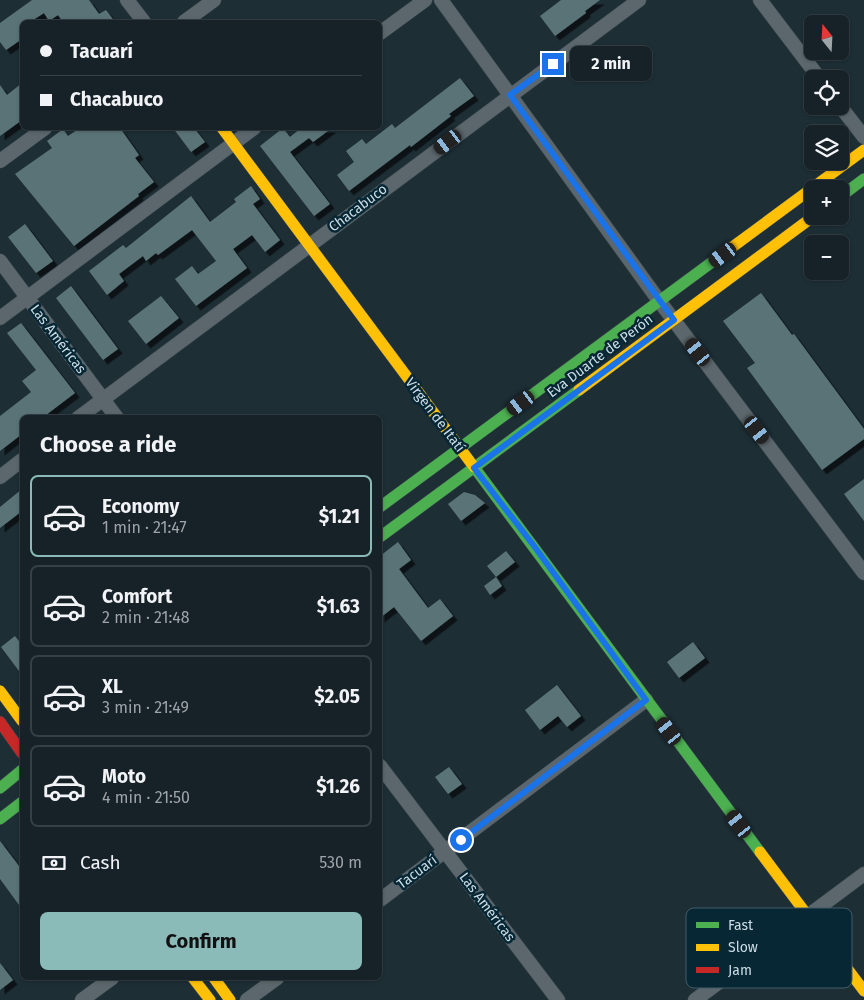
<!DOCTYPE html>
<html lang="en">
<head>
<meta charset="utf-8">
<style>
  body { margin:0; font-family:"Fira Sans",sans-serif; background:#232f34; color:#f1f3f6; height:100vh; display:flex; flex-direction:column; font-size:19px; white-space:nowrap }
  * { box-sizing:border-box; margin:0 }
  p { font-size:16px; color:#9ea4a8 }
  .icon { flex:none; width:28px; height:28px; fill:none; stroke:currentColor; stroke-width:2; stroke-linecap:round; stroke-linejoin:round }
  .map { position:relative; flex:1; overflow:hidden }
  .side { position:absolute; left:20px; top:415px; width:362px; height:565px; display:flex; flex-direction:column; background:#162228; border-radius:8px; box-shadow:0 1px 4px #0004,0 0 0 1px #353f45 }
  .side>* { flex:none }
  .guide { position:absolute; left:20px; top:20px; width:362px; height:110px; border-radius:8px; box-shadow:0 1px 4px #0004,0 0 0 1px #353f45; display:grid; align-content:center; height:110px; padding:0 20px; background:#162228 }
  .needle { width:32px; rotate:342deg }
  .tools { position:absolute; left:804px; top:15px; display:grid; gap:10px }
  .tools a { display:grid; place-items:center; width:45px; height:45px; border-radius:8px; background:#162228; box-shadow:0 1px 4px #0004,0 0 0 1px #353f45; font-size:25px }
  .end { position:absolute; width:22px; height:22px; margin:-11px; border:6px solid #1a73e8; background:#fff; box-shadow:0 0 0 2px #fff }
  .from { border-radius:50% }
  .bubble { position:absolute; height:35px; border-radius:8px; background:#162228; box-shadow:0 1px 4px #0004,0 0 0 1px #353f45; font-size:16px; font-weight:700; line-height:35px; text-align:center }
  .car { position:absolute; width:15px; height:30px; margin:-15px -8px; border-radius:6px; box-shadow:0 0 4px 1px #0007; background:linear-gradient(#222 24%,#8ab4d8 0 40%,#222 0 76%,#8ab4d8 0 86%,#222 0) }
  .guide b { display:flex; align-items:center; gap:18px; height:48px; font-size:19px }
  .guide b+b { border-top:1px solid #353f45 }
  .guide i { width:12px; height:12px; background:#f1f3f6 }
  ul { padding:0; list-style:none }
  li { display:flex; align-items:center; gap:15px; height:82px; margin:0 10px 8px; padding:0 10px; border:2px solid #353f45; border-radius:8px }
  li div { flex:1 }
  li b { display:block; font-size:19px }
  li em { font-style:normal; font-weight:700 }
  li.current { border-color:#8bbbb9 }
  li>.icon { width:45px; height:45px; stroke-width:1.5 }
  h2 { padding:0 20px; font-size:22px; line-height:60px }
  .pay { display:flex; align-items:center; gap:12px; height:55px; padding:0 20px; font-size:19px }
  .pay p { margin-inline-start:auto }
  .primary-button { display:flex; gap:10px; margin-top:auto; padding:10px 20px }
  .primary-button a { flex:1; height:58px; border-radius:8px; background:#8bbbb9; color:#111; font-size:20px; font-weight:700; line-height:58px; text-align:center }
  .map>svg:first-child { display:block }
</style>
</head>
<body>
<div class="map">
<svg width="864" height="1000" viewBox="0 0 864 1000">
  <defs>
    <filter id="shadow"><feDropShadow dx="4.5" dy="4.5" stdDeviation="0" flood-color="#0009"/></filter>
  </defs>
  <rect width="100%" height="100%" fill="#1d2e35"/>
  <path fill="#5a7377" filter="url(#shadow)" d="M32,0h57l10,14 7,-4 9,12h-52l-5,-7 -9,6 -5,-8 -14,9h-8v17l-16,11 -6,-8v-19z
    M561,0h39l-15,11 1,2 -31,23 -15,-20z
    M460,78l14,18 -25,18 2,2 -40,31 -1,-2 -61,46 -12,-16 17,-13 -8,-11 16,-12 4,5 26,-20 3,4z
    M22,83v37l-22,16v-51l7,10z
    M80,128h40l19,27 -4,3 19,24 -16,12 1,2 -65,50 -59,-72 37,-26 -5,-7 16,-12 5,7z
    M173,128h21l11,14 -14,10z
    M283,128l7,9 11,-9h31l-19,14 -4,-4 -19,14 40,52 -16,12 -54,-70z
    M251,186l9,13 -7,5 27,36 -15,12 -13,-17 -19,14 14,19 -51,38 -21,-27 17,-13 6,8 18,-13 -24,-31 -34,25 -2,-2 -10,8 -3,-5 -24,18 5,7 -17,14 -18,-24 34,-26 3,3 65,-52 19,26 26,-20 -2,-3z
    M25,224l28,37 -17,12 -28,-36z
    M71,286l47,63 -15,11 -47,-62z
    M761,293l31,42 2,-1 70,95v10l-42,31 -75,-102 8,-5 -32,-42z
    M161,296l18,22 -33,26 -18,-23z
    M21,323l54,70 -33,25h-20v16l-22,17v-35l31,-24 -9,-11 14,-11 -29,-37z
    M864,479v42l-20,-27z
    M22,489v22l-22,17v-21z
    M464,492l11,3 10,8 -24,18 -13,-17z
    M398,542l13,18 -12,9 29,39 12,-9 13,17 -32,25 -27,-34 -14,11v-62z
    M506,551l9,11 -19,15 -9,-11z
    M496,577l6,9 -12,9 -6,-9z
    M15,636l7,9v30l-21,-28z
    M693,642l12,16 -26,20 -12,-16z
    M557,685l24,31 -14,11 -9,-11 -18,14 -15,-20z
    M449,767l13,17 -14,10 -13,-17z
    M0,841l22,29v39l-22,-30z
    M0,963l13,17 -13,10z"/>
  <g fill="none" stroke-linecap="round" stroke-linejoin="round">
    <g stroke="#3c4950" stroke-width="15">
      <path id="street" d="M127,0l17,22
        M441,0l219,302 204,271
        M760,0l60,79
        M184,22l30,-22
        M380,33l45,-33
        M840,106l24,31
        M0,161l45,-33
        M0,261l117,157
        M0,318l254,-190
        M78,418l561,-418
        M0,477l22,-17
        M380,766l178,234
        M380,900l266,-200
        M82,1000l30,-22
        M247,1000l30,-22
        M695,1000l169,-126"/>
    </g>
    <g stroke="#3c4950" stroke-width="12">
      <path id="fast" d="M840,197l24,-18
        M474,467l286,385
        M380,507l347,-256
        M380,537l199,-147
        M0,788l22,-18
        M0,819l22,-17"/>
    </g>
    <g stroke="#3c4950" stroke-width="12">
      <path id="slow" d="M222,128l252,339
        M727,251l137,-101
        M579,390l235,-174
        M0,691l22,30
        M760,852l104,139
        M193,978l17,22
        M214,978l16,22"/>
    </g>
    <g stroke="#3c4950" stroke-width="12">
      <path id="jam" d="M0,722l22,31"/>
    </g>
    <use href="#street" stroke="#5b676c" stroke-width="14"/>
    <use href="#fast" stroke="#4caf50" stroke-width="11"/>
    <use href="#slow" stroke="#ffc107" stroke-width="11"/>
    <use href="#jam" stroke="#c62828" stroke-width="11"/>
  </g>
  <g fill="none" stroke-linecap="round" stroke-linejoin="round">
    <path stroke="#1a73e8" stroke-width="6" d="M461,840l185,-140 -112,-154 -60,-78 200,-148 -164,-225 43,-31"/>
  </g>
  <g text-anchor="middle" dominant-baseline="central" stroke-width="5" stroke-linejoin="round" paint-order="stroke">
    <g font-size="14" fill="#cbdce5" stroke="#082735">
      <text transform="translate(358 208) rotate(-37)">Chacabuco</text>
      <text transform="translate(58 339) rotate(53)">Las Américas</text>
      <text transform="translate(600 356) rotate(-37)">Eva Duarte de Perón</text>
      <text transform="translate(435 415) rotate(53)">Virgen de Itatí</text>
      <text transform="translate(417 872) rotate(-37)">Tacuarí</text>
      <text transform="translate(487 907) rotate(53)">Las Américas</text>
    </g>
  </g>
  <rect x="686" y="908" width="166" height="80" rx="8" fill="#082735" stroke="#425d6a" stroke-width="1"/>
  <rect x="696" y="922" width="23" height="6" fill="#4caf50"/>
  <rect x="696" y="944" width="23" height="7" fill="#ffc107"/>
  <rect x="696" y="967" width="23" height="6" fill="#c62828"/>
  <g font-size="14" fill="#cbdce5">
    <text x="728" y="930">Fast</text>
    <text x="728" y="952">Slow</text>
    <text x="728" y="975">Jam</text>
  </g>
</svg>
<div class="tools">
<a><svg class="needle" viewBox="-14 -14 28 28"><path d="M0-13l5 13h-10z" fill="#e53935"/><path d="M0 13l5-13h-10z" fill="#9ea4a8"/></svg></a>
<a><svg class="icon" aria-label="locate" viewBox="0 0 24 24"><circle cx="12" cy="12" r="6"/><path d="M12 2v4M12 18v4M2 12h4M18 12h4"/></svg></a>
<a><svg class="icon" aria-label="layers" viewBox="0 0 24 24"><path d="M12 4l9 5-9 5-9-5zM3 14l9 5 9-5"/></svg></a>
<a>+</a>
<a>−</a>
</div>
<i class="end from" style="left:461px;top:840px"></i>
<i class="end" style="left:553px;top:64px"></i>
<div class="bubble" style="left:570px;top:46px;width:82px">2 min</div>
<i class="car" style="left:448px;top:142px;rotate:233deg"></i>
<i class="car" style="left:723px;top:255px;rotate:234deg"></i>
<i class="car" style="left:698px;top:352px;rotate:323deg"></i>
<i class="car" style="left:521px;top:403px;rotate:234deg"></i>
<i class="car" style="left:757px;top:430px;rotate:143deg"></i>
<i class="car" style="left:669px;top:731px;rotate:323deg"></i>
<i class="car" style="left:739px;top:824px;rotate:323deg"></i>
<div class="guide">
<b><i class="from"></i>Tacuarí</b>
<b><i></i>Chacabuco</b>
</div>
<section class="side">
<h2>Choose a ride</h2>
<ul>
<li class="current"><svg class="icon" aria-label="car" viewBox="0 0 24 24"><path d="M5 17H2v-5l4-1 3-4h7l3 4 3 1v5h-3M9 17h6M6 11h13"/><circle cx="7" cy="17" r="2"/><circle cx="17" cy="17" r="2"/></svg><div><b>Economy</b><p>1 min · 21:47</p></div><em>$1.21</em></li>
<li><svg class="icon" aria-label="car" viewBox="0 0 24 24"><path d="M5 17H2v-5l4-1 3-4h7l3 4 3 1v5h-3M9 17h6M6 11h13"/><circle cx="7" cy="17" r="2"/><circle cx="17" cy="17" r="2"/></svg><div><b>Comfort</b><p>2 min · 21:48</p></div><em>$1.63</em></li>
<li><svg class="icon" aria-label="car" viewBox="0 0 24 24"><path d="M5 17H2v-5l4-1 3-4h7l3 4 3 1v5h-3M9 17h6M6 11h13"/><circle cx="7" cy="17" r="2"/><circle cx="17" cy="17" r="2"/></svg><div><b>XL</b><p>3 min · 21:49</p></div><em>$2.05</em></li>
<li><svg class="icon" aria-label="car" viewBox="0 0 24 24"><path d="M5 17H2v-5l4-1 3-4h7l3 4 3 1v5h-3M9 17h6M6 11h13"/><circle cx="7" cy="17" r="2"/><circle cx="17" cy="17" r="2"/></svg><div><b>Moto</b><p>4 min · 21:50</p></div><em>$1.26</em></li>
</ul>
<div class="pay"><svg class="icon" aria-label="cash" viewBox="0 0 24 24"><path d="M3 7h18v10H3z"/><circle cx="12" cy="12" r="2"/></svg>Cash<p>530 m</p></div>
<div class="primary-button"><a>Confirm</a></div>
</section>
</div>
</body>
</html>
